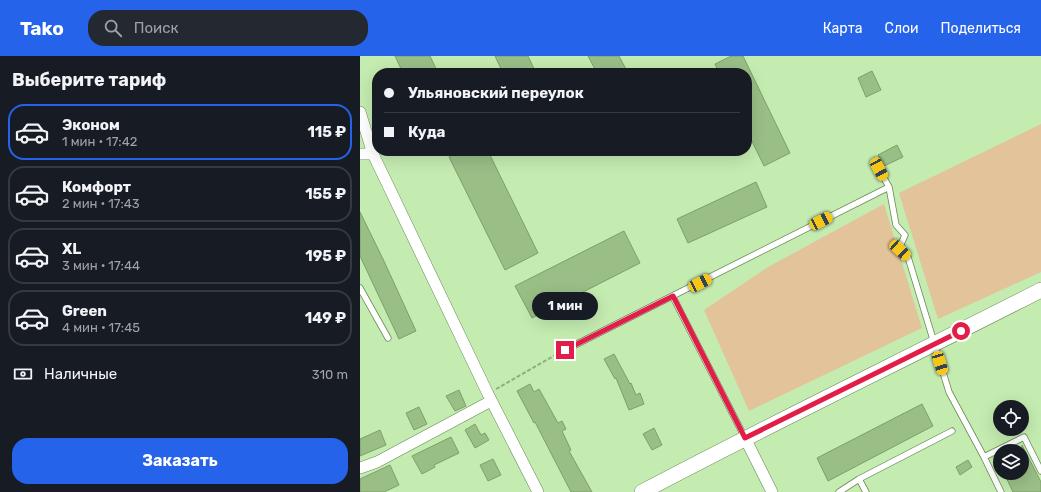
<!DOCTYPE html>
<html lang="ru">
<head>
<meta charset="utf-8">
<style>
  body { margin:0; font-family:Rubik,sans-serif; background:#242831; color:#f1f3f6; height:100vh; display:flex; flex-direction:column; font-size:15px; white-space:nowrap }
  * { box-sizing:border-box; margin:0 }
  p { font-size:13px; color:#9ea1a6 }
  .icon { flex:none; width:22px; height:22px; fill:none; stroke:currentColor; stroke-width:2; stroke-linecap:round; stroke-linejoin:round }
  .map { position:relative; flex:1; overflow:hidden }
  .panel { display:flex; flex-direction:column; background:#171b24; width:360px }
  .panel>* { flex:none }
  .top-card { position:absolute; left:12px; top:12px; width:380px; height:88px; border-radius:16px; box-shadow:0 4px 16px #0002; display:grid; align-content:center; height:88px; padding:0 12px; background:#171b24 }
  .tools { position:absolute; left:633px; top:344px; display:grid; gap:8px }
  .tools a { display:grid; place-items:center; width:36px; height:36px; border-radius:50%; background:#171b24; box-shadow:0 4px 16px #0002; font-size:20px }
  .end { position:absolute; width:18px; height:18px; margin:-9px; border:5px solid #e11d48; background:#fff; box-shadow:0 0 0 2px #fff }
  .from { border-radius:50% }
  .bubble { position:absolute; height:28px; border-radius:14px; background:#171b24; box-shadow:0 4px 16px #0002; font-size:13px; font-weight:700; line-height:28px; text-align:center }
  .car { position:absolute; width:12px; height:24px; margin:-12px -6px; border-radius:5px; box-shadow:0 0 3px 1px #0007; background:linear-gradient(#f5c518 24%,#345 0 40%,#f5c518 0 76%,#345 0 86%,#f5c518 0) }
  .top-card b { display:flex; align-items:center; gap:14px; height:38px; font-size:15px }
  .top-card b+b { border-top:1px solid #363941 }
  .top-card i { width:10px; height:10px; background:#f1f3f6 }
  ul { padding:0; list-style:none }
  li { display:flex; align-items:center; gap:12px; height:56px; margin:0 8px 6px; padding:0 4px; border:2px solid #363941; border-radius:16px }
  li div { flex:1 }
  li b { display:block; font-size:15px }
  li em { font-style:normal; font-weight:700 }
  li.on { border-color:#2563eb }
  li>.icon { width:36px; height:36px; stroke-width:1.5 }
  h2 { padding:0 12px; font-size:18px; line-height:48px }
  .pay { display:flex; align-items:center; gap:10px; height:44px; padding:0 12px; font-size:15px }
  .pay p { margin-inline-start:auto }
  .action { display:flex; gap:8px; margin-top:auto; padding:8px 12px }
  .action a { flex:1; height:46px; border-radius:16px; background:#2563eb; color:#fff; font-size:16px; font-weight:700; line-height:46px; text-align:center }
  header { display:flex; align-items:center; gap:24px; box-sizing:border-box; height:56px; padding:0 20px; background:#2563eb; color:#fff }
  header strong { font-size:19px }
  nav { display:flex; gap:22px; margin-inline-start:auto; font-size:14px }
  .search { width:280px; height:36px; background:#242831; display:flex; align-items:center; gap:10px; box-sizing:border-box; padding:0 14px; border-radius:16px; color:#9ea1a6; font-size:15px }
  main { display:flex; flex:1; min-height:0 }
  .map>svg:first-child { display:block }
</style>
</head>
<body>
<header>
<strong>Tako</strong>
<div class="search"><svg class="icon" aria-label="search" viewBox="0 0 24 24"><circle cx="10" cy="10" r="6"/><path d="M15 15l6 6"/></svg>Поиск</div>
<nav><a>Карта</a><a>Слои</a><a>Поделиться</a></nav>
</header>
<main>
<section class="panel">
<h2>Выберите тариф</h2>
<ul>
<li class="on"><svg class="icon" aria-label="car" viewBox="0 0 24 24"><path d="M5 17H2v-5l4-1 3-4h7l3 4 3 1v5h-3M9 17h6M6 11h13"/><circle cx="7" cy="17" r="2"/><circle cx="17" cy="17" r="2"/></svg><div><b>Эконом</b><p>1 мин · 17:42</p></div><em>115 ₽</em></li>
<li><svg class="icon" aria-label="car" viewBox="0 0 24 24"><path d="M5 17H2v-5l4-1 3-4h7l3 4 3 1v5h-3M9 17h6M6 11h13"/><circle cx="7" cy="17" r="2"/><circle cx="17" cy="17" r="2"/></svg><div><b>Комфорт</b><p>2 мин · 17:43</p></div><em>155 ₽</em></li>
<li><svg class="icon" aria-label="car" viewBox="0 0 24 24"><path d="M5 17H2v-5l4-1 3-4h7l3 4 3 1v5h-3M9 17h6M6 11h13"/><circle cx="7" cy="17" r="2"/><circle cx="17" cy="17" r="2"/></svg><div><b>XL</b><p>3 мин · 17:44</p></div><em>195 ₽</em></li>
<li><svg class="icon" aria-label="car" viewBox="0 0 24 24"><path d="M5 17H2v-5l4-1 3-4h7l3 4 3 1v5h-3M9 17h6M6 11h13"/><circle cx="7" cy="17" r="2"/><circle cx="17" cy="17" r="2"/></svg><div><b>Green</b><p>4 мин · 17:45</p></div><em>149 ₽</em></li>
</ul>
<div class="pay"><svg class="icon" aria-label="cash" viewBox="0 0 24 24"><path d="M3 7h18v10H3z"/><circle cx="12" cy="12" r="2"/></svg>Наличные<p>310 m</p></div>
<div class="action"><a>Заказать</a></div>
</section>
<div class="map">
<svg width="681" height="436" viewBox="0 0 681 436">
  <rect width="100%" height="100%" fill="#c4ebb0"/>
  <path fill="#e3c49a" d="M681,68v148l-103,47 -39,-126z
    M524,148l38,124 -173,83 -45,-101 64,-43z"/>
  <path fill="#99be86" stroke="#7ca069" d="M35,0h35l8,17h-35z
    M135,0h33l8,17h-33z
    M228,0h31l9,17h-31z
    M371,0h12l47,97 -26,13 -17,-35v-58h-28l-4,-9z
    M512,15l9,19 -15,7 -8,-19z
    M537,89l6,12 -19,9 -6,-11z
    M101,95h27l50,102 -33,17 -56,-113z
    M396,126l11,25 -79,36 -11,-24z
    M0,156l23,47 33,72 -17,8 -39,-83z
    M264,175l16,32 -108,55 -17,-32z
    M254,298l16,30 1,-1 5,12 4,-2 4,11 -15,6 -13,-32 -1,1 -11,-20z
    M170,328l4,8 5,-3 19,34 4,-2 4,8 -4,2 9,19 -2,1 23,41h-21l-36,-70 -1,1 -17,-32z
    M99,334l7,16 -11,5 -9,-15z
    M562,348l11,22 -105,55 -11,-23z
    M59,351l8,17 -13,6 -8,-17z
    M115,368l6,11 4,-2 4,7 -14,8 -10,-18z
    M294,372l8,17 -10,5 -9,-16z
    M20,374l6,15 -26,11v-17z
    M91,381l8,16 -25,12 1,2 -13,7 -10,-18z
    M662,389l19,37v10h-28l-9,-19h18z
    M133,403l8,16 -13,6 -8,-16z
    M608,404l4,7 -12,8 -4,-8z
    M30,409l9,20 -15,7h-24v-13z"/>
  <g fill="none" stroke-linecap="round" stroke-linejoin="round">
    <g stroke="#668953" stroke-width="7">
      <path id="lane" d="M519,113l10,18 7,38 9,10 -6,14 9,8 41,135 35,65 17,35
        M0,232l28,50
        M313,241l72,141
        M205,294l324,-163
        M624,401l40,-20 17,34
        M499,423l7,13
        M479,436l20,-13 93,-48"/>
    </g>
    <g stroke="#668953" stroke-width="12">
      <path id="street" d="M0,56l13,42 115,240 50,98
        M0,98h13
        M385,382l27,54
        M0,412l17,-6 114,-61"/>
    </g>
    <g stroke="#668953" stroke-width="16">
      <path id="secondary" d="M282,436c132,-70 266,-134 399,-202"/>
    </g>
    <path stroke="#8fae7f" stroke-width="2" stroke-dasharray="4 2" stroke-linecap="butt" d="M136,333l63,-36"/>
    <use href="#lane" stroke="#fff" stroke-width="5.5"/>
    <use href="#street" stroke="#fff" stroke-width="11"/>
    <use href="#secondary" stroke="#fff" stroke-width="15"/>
  </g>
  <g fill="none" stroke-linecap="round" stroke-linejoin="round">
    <path stroke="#e11d48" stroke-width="5" d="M205,294l108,-54 72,142 216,-107"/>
  </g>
</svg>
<div class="tools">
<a><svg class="icon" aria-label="locate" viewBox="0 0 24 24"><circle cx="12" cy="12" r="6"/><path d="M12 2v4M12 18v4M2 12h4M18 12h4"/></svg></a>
<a><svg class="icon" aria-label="layers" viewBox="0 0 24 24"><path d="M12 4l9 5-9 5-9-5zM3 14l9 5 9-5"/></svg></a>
</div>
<i class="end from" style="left:601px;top:275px"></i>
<i class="end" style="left:205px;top:294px"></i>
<div class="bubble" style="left:172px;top:236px;width:66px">1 мин</div>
<i class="car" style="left:519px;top:113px;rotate:152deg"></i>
<i class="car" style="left:461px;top:165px;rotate:63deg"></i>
<i class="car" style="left:540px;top:194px;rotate:133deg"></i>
<i class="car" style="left:340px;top:227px;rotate:63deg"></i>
<i class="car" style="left:580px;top:307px;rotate:163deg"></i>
<div class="top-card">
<b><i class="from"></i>Ульяновский переулок</b>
<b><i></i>Куда</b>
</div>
</div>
</main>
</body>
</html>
